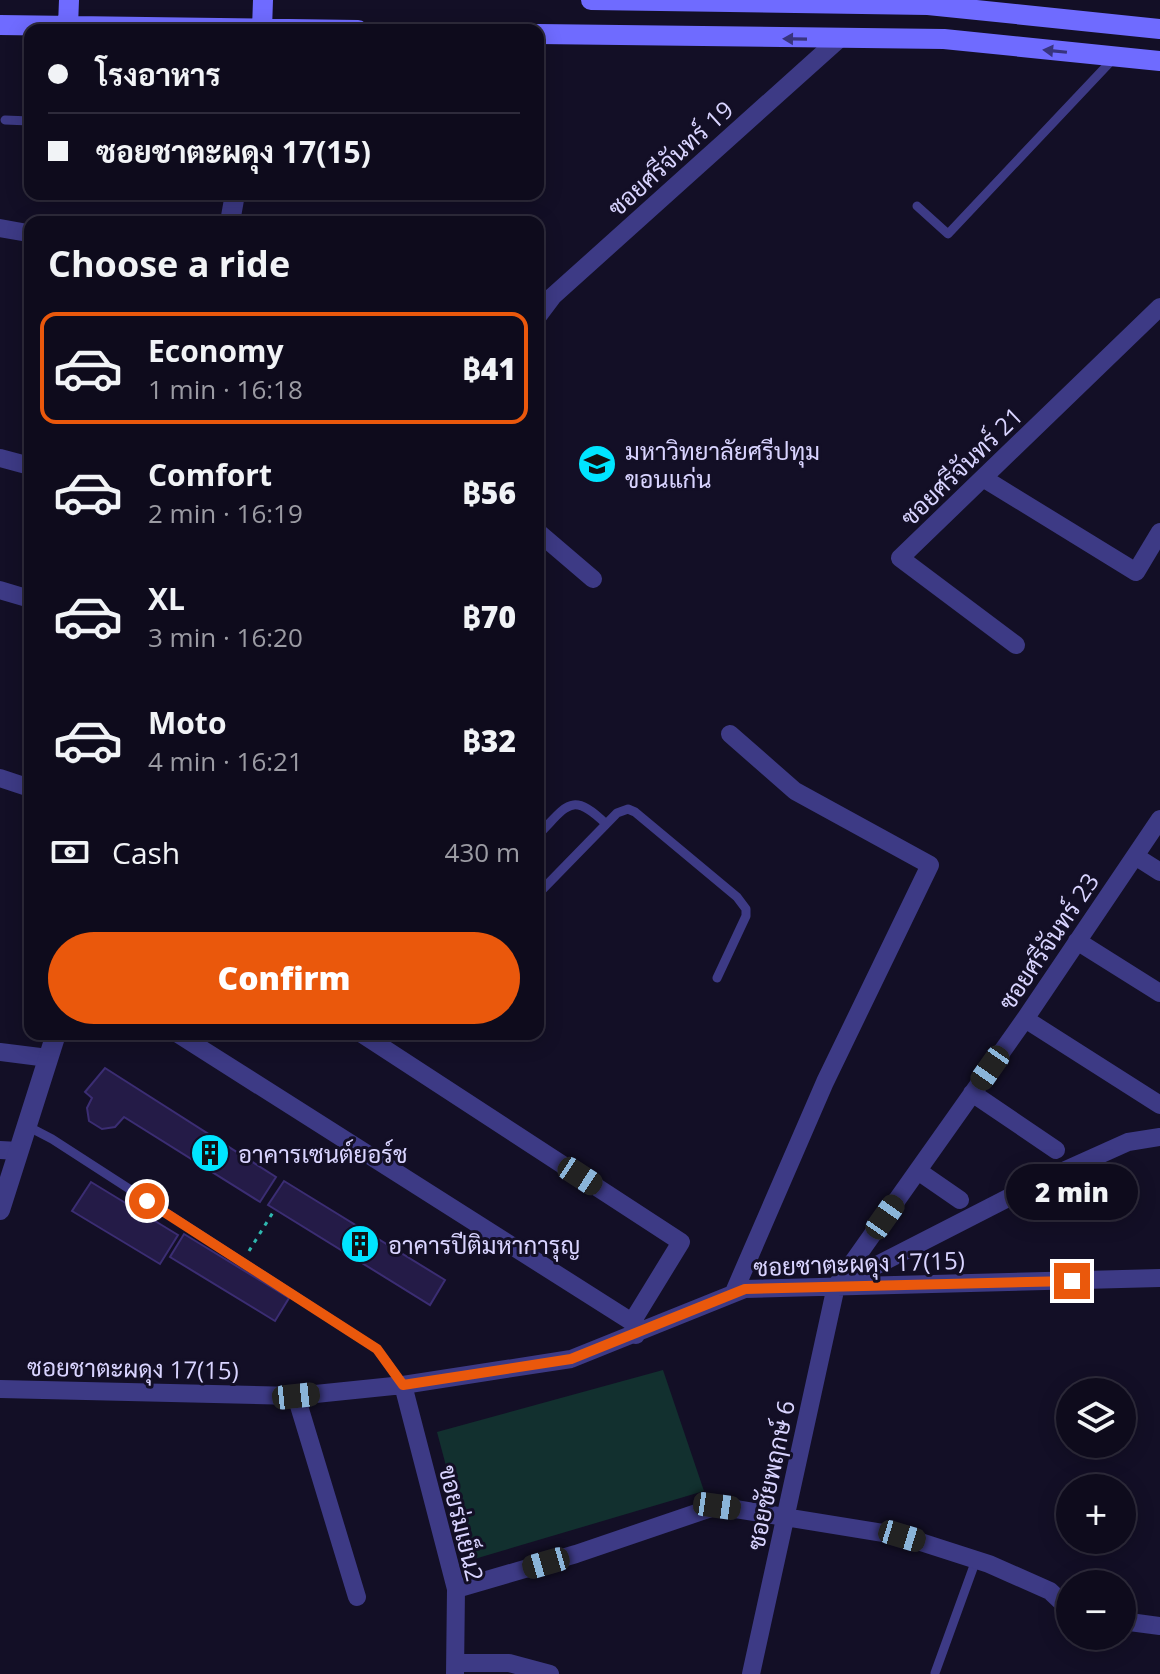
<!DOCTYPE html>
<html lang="en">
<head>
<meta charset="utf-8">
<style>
  body { margin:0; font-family:"Open Sans",Sarabun,sans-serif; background:#171425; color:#f1f3f6; height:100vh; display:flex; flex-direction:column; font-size:30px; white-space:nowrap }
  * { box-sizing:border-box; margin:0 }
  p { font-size:26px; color:#9b9ba3 }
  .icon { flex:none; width:44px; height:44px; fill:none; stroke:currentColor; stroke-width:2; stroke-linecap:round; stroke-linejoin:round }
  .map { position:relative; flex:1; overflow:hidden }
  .sheet { position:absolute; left:24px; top:216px; width:520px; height:824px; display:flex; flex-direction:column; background:#0e0b1c; border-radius:16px; box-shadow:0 4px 20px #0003,0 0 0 2px #2e2b3b }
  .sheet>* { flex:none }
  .banner { position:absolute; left:24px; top:24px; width:520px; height:176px; border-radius:16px; box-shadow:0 4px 20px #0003,0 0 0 2px #2e2b3b; display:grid; align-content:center; height:176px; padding:0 24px; background:#0e0b1c }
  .fabs { position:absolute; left:1056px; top:1378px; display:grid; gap:16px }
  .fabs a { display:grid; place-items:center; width:80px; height:80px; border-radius:50%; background:#0e0b1c; box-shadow:0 4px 20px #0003,0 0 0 2px #2e2b3b; font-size:40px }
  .end { position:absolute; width:36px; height:36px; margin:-18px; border:10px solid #ea580c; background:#fff; box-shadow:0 0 0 4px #fff }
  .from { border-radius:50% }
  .bubble { position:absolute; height:56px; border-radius:28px; background:#0e0b1c; box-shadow:0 4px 20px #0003,0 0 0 2px #2e2b3b; font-size:26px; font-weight:800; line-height:56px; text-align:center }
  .car { position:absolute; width:24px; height:48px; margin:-24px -12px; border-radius:10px; box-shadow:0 0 6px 2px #0007; background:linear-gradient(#222 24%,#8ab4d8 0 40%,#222 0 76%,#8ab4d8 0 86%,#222 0) }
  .banner b { display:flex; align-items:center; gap:28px; height:76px; font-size:30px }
  .banner b+b { border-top:2px solid #2e2b3b }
  .banner i { width:20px; height:20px; background:#f1f3f6 }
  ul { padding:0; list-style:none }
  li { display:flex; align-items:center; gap:24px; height:112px; margin:0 16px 12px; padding:0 8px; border:4px solid transparent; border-radius:16px }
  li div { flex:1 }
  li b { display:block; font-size:30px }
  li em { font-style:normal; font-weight:800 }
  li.selected { border-color:#ea580c }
  li>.icon { width:72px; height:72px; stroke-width:1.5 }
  h2 { padding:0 24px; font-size:36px; line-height:96px }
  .pay { display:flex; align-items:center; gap:20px; height:88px; padding:0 24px; font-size:30px }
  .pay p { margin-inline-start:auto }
  .primary-button { display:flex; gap:16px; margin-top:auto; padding:16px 24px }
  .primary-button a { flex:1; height:92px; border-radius:48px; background:#ea580c; color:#fff; font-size:32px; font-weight:800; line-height:92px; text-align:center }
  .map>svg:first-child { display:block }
</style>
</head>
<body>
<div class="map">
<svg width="1160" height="1674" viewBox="0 0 1160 1674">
  <rect width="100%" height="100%" fill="#130f26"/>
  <path fill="#12302f" d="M663,1370l41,121 -233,69 -34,-128z"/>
  <path fill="#241b47" stroke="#3b2d73" stroke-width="2" d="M105,1068l171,109 -16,25 -136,-85 -9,10 -13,2 -13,-8 -2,-13 5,-10 -7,-6z
    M284,1181l161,99 -15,25 -162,-100z
    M91,1182l87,53 -18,29 -88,-53z
    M184,1234l105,64 -14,23 -105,-64z"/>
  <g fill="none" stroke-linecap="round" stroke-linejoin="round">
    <path stroke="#2fb8b0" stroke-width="3" stroke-dasharray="4 6" stroke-linecap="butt" d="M249,1251l26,-42"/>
    <path stroke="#3d3a85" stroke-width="9" d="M5,120l25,1
      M917,206l31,28 167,-177
      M538,835c29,-29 33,-45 68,-11
      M538,894l79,-81 11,-4 7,3 102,85 9,12v7l-29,62
      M27,1126l25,13 325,210 26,36
      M935,1673l41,-113"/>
    <path stroke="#3d3a85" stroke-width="18" d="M0,228l22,4
      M538,316l15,-20 285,-256
      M0,458l30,8
      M983,478l153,94 24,-40
      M538,532l55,47
      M0,590l30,9
      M1016,645l-116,-87 260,-251
      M730,734l65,57 135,74 -105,217 -91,210
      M0,778l30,10
      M1135,856l25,16
      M1077,941l83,52
      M1025,1019l135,86
      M178,1034l454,288 4,13
      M362,1034l319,208 -49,80
      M0,1052l48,6
      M972,1093l84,57
      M0,1150l19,1
      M918,1171l42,29
      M842,1283l197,-101 89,-40 32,-5
      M403,1385l53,204 -1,85
      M0,1389l296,7 107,-11 168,-26 174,-70 415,-11
      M296,1396l61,201
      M456,1589l120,-35 141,-48 185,30 87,28 61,27 20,19
      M1122,1621l38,5
      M456,1663h53l41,11
      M751,1674l85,-388 189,-267 135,-200"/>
    <path stroke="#3d3a85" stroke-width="20" d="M230,222l5,-28
      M0,1210l56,-176"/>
    <path stroke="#6f6bff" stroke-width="20" d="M591,0l337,5 232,24
      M0,25l358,5
      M68,26l1,-26
      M262,29l1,-29
      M538,34l406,5 216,22"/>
  </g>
  <defs><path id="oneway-solid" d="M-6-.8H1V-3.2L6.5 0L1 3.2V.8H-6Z" transform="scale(2)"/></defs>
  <g fill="#38347d">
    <use href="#oneway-solid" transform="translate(795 39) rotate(-179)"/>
    <use href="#oneway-solid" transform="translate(1055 51) rotate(-174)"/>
  </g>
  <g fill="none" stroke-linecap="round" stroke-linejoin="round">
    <path stroke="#ea580c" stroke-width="10" d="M147,1201l230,148 26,36 168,-26 174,-70 327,-8"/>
  </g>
  <defs>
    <g id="school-disc" transform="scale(2)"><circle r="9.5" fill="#00e5ff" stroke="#130f26"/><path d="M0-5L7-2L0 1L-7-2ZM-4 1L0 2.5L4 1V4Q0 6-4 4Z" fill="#111"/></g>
    <g id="building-disc" transform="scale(2)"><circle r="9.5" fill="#00e5ff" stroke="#130f26"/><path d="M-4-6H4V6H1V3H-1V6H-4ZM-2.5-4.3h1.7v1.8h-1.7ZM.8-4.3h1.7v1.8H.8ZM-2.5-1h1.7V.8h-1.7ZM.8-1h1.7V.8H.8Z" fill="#111"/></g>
  </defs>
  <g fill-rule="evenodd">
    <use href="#school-disc" x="597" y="464"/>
    <use href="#building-disc" x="210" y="1153"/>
    <use href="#building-disc" x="360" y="1244"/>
  </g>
  <g text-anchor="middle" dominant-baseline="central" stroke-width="6" stroke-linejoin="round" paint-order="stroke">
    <g font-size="24" fill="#d9d4ff" stroke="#130f26">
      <text transform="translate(670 158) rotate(-42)">ซอยศรีจันทร์ 19</text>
      <text transform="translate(961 466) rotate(-44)">ซอยศรีจันทร์ 21</text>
      <text transform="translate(1048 941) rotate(-56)">ซอยศรีจันทร์ 23</text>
      <text transform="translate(859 1263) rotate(-2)">ซอยชาตะผดุง 17(15)</text>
      <text transform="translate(133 1368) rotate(1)">ซอยชาตะผดุง 17(15)</text>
      <text transform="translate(770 1475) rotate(-78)">ซอยชัยพฤกษ์ 6</text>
      <text transform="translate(462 1523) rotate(76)">ขอยร่มเย็น2</text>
    </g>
    <g font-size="24" fill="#d9d4ff" stroke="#130f26" text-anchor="start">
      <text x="625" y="450">มหาวิทยาลัยศรีปทุม<tspan x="625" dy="28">ขอนแก่น</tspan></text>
      <text x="238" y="1153">อาคารเซนต์ยอร์ช</text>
      <text x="388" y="1244">อาคารปีติมหาการุญ</text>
    </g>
  </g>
</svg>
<div class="fabs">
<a><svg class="icon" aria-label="layers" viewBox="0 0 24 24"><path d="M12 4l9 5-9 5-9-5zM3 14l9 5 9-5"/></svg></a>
<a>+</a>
<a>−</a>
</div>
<i class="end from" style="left:147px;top:1201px"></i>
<i class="end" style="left:1072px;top:1281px"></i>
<div class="bubble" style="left:1006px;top:1164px;width:132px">2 min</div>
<i class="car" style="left:990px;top:1068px;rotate:215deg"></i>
<i class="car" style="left:580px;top:1176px;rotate:123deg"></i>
<i class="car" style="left:885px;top:1217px;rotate:35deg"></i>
<i class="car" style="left:296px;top:1396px;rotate:84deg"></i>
<i class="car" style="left:717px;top:1506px;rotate:98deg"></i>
<i class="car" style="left:902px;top:1536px;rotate:107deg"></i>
<i class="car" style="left:546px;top:1563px;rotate:254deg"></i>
<div class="banner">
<b><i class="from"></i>โรงอาหาร</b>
<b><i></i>ซอยชาตะผดุง 17(15)</b>
</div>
<section class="sheet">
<h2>Choose a ride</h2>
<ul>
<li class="selected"><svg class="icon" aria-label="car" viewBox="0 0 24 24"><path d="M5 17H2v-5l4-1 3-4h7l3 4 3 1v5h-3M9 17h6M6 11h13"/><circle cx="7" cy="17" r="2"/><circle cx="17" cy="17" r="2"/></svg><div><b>Economy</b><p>1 min · 16:18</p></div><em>฿41</em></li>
<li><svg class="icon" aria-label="car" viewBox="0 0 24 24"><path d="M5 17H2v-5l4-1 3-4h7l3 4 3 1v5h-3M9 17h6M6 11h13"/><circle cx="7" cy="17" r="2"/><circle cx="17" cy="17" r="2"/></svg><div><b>Comfort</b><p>2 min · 16:19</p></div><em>฿56</em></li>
<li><svg class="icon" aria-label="car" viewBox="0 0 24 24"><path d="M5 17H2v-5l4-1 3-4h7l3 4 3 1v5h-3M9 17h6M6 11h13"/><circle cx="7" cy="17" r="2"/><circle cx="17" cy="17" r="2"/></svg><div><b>XL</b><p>3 min · 16:20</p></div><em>฿70</em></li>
<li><svg class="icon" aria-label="car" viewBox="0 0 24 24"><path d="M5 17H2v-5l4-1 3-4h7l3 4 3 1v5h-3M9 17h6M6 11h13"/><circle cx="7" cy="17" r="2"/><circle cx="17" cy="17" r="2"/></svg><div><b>Moto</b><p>4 min · 16:21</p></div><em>฿32</em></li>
</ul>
<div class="pay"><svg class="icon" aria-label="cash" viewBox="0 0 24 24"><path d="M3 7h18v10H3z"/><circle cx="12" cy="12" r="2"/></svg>Cash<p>430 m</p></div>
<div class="primary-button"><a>Confirm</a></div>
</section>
</div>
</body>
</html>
